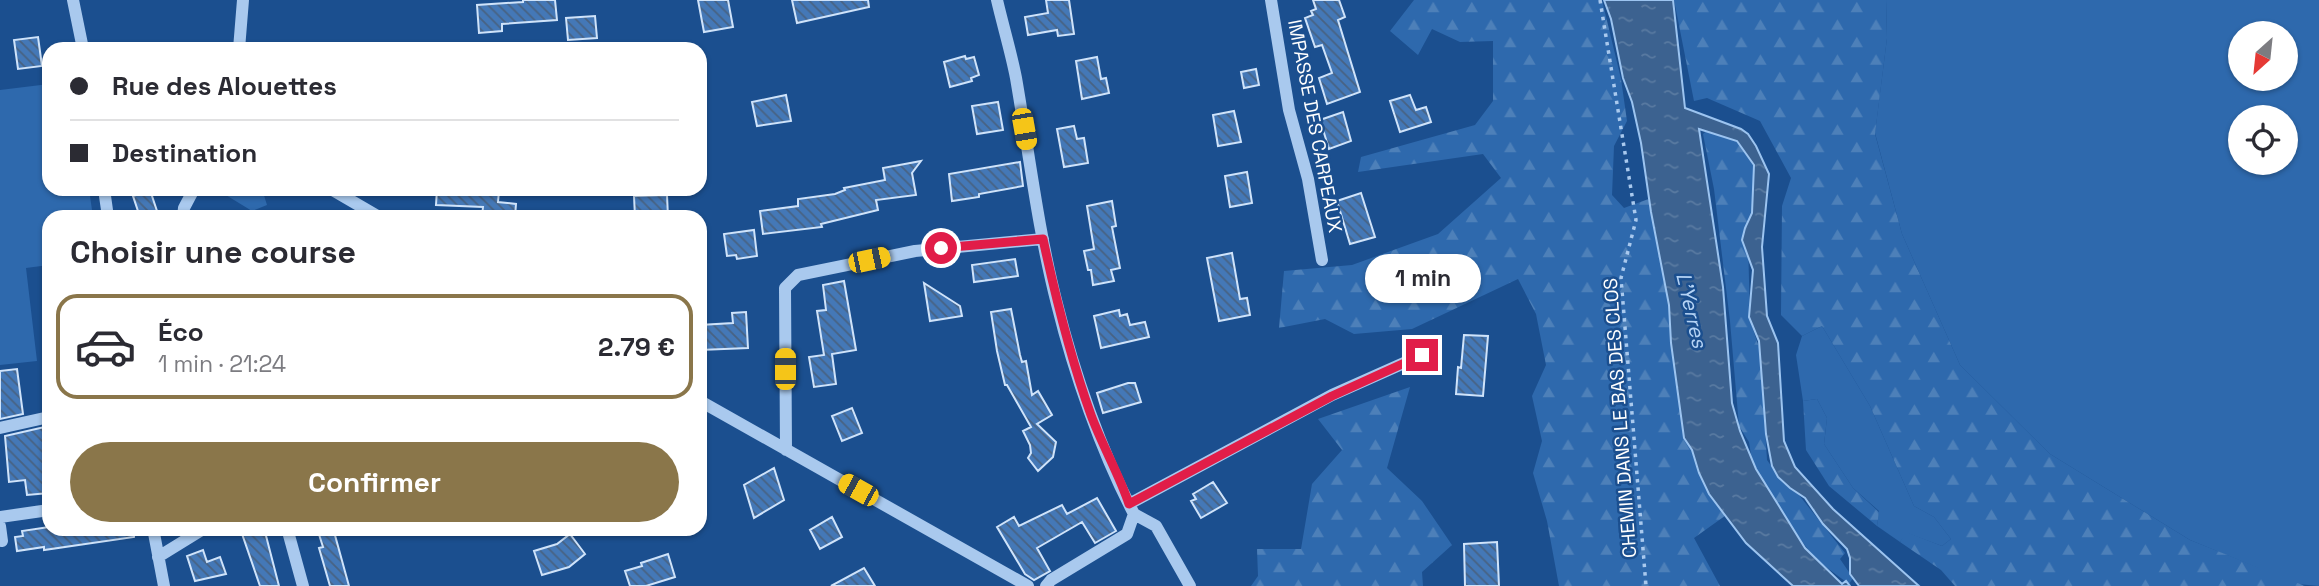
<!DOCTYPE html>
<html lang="fr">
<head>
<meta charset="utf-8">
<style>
  body { margin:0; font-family:"Space Grotesk",sans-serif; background:#f2f2f3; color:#2b2b33; height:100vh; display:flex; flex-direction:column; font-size:26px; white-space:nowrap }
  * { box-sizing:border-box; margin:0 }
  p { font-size:23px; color:#7c7c81 }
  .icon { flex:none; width:38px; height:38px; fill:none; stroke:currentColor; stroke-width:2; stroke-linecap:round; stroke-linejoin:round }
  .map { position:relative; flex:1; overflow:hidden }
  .panel { position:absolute; left:42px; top:210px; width:665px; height:326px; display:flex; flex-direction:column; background:#fff; border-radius:21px; box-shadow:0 2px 5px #0004 }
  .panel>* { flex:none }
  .top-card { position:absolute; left:42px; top:42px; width:665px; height:154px; border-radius:21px; box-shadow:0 2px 5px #0004; display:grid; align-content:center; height:154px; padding:0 28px; background:#fff }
  .needle { width:46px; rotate:207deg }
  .fabs { position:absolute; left:2228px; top:21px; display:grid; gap:14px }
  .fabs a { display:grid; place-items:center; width:70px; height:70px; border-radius:50%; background:#fff; box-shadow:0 2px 5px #0004; font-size:35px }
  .end { position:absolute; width:32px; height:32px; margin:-16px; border:9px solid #e11d48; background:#fff; box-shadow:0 0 0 4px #fff }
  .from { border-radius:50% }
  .bubble { position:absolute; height:49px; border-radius:24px; background:#fff; box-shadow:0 2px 5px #0004; font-size:23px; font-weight:700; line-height:49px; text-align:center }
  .car { position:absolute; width:21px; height:42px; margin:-21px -10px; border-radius:9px; box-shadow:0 0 5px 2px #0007; background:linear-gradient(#f5c518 24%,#345 0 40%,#f5c518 0 76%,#345 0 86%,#f5c518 0) }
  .top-card b { display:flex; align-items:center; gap:24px; height:66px; font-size:26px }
  .top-card b+b { border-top:2px solid #e1e1e2 }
  .top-card i { width:18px; height:18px; background:#2b2b33 }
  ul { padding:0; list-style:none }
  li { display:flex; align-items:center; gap:21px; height:105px; margin:0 14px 10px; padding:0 14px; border:4px solid #e1e1e2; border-radius:21px }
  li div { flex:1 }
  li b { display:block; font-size:26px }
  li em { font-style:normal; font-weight:700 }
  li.current { border-color:#8a764a }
  li>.icon { width:63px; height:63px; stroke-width:1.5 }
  h2 { padding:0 28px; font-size:32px; line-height:84px }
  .button { display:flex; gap:14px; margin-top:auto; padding:14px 28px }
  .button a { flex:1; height:80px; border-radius:42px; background:#8a764a; color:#fff; font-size:28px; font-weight:700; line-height:80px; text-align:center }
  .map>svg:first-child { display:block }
</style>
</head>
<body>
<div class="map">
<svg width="2319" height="586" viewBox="0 0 2319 586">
  <defs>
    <pattern id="forest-firs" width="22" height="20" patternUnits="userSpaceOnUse" patternTransform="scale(1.75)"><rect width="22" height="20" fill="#2e69ad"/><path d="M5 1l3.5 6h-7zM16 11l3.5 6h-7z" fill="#4d80b9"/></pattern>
    <pattern id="water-ripples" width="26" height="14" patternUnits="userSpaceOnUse" patternTransform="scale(1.75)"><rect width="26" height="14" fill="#3c6290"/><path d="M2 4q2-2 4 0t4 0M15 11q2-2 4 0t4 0" fill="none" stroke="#597aa1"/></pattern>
    <pattern id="building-back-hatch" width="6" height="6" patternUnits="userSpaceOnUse" patternTransform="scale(1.75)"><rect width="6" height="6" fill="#4478b7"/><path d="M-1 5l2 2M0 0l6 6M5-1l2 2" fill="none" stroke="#486282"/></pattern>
  </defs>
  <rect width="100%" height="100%" fill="#1b4f8f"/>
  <path fill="#2e69ad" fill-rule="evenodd" d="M1886,0h433v586l-22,-2 -107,-44 -140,-86 -90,-89 -58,-131 -27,-101 12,-95zM2240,33h46v46h-46zM2240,117h46v46h-46z
    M49,84v105h40l4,28h-44v48l-23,3 11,93 -37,4v-275z
    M216,189h46l5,16 -15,6z
    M1822,326l48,80 44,100 20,11 17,22 -9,7 -35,-13 -7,9 -23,-16 2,-15 -26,-23 -29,-44 3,-26 -10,-19 -14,2 -7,-46 6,-19z"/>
  <path fill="url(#forest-firs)" d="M1414,0h188l19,79 6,42 -13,25 -2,49 12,13 30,-11 33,171 -8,23v11l11,17 11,59 28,35 -35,25 26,48h-161l-12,-65 -14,-48 9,-32 -10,-45 14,-31 -10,-51 -18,-35 -106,50 -58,5 -29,-15 -46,9 5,-57 68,-6 86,-31 63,-56 -18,-24 -125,18 3,-15 114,-32 18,-24v-60l-33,1 -28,-13 -14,26 -28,-24z
    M1674,0h212l1,38 -12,96 27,100 58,131 90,89 140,86 115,46h-350l-14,-16 -41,-28 6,-10 36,14 9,-7 -17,-22 -20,-11 -44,-100 -48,-80 -20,10 -21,-21 1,-109 9,-28 -31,-57 -53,-23 -13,3z
    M1711,127l24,13 11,10 11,24 -9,67 2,80 9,26 8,45 -3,20 3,48 16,23 16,12 46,58 -5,6 13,19 -4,6 -34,-25 -14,-19 -48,-73 -4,-25 -10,-16 -9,-105 -16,-132 -11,-55z
    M1410,387l-23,81 35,33 30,44 -30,27 1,14h-172l7,-10 -1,-27h44l11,-65 30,-34 -24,-31z
    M1817,399l10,19 -3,26 29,44 26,24 -2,14 -48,-40 -23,-36 -3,-49z"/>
  <path fill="url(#water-ripples)" stroke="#9cc4f0" stroke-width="2" d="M1604,0h69l12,108 56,21 7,5 8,12 13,28 -7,73 5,69 11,27 6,98 11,26 38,42 86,77h-60l-9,-12v-16l-3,-9 -24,-25 -18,-26 -15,-10 -12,-11 -6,-11 -6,-32 -7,-93 -10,-24 4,-47 -11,-30 3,-12 7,-15 2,-48 -17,-24 -38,-12 24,158 9,116 8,28 16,38 49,79 37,36 4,-3 4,5h-57l-47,-43 -37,-49 -10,-21 -7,-23 -8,-12 -13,-95 -2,-38 -18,-93 -10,-69 -9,-41 -9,-24 -12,-59z"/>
  <path fill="url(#building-back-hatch)" stroke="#cfe3fa" stroke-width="2" d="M523,0h32l2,20 -55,4v7l-23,2 -2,-28 46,-3z
    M698,0h30l5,27 -29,5z
    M792,0h76l1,7 -72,16z
    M1046,0h23l5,34 -16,2 -1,-6 -29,5 -3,-18 23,-4z
    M1313,0h26l6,17 -7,3 22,72 -33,12 -8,-26 13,-5 -10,-28 -7,2 -10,-29 8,-3 -2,-4 5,-2z
    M595,16l2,22 -29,2 -2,-22z
    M38,37l4,29 -24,3 -4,-29z
    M965,56l1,3 8,-2 5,18 -8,3 1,3 -22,6 -6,-25z
    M1097,57l4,22 5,-1 3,15 -27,6 -6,-38z
    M1256,69l3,16 -15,3 -3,-16z
    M786,95l5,26 -34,5 -5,-24z
    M1410,95l6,15 10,-3 5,15 -31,10 -10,-31z
    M998,102l5,28 -26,4 -5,-28z
    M1234,111l7,31 -23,4 -5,-31z
    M1343,112l8,29 -22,8 -9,-29z
    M1074,126l3,13 7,-1 4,25 -24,4 -7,-38z
    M921,161l-9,12 4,22 -40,5 2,10 -57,14 1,3 -59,7 -3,-23 38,-5v-7l37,-5 10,-4 -1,-2 41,-8 -2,-12z
    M1020,162l3,24 -44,8v3l-27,4 -3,-27z
    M1247,172l5,31 -22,4 -5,-31z
    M437,189l62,2 -1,11 18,2 -1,13h-33l1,-10 -47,-2z
    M150,190l9,27h-19l-7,-21z
    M1361,193l14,44 -25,7 -13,-43z
    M667,195l1,22h-33l-1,-21z
    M1112,201l4,25 -4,1 8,41 -9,2 3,11 -21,4 -2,-15h-3l-4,-19 10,-2 -7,-43z
    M754,230l3,26 -20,3 -1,-4 -9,1 -3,-22z
    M1232,253l8,46 7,-1 3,17 -31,6 -12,-63z
    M1015,259l3,17 -44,6 -2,-17z
    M844,281l12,69 -24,4 4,30 -22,3 -5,-30 15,-2 -7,-44 9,-1 -3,-25z
    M924,283l36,23 2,10 -32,5z
    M1011,309l9,46 2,7 4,-1 6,34 6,-4 14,24 -15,9 19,18 -3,15 -15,14 -10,-13 3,-5 -1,-8 -7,-14 8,-4 -24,-42h-2l-8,-34 -6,-39z
    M1119,310l1,6 7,-2 3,11 15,-3 4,15 -48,11 -7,-32z
    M746,312l2,36 -48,2v-25l33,-2 -1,-10z
    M1464,335l24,1 -5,60 -27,-2 2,-27 3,1z
    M17,369l6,45 -23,5v-48z
    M1128,383h7l6,19 -38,11 -6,-20z
    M852,408l10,25 -20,8 -10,-25z
    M49,426v67l-22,2 -2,-15 -16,2 -4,-46z
    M774,468l10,32 -30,18 -10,-33z
    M1213,482l14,21 -26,15 -10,-17 5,-2 -3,-5z
    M1097,498l19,33 -21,12 -13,-21 -45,26 13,23 -16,9 -9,-6 -28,-47 17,-10 5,9 43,-21 5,9z
    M832,517l10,20 -22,12 -10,-19z
    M49,527l85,1v9l-90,13v-3l-27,4 -2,-14 8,-1 -1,-5z
    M240,528h24l15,58h-19z
    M317,528h16l16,58h-19l-11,-38 4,-1z
    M570,534l15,20 -16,13 -27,8 -8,-24 23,-7z
    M1497,542l2,44h-34l-1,-42z
    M203,550l4,12 13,-5 6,17 -31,7 -8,-25z
    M668,554l7,23 -29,9h-16l-5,-15 17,-5 -1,-3z
    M864,568l11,18h-44z"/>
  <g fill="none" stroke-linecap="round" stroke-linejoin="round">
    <path stroke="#a9c9ee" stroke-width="3.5" stroke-dasharray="3.5 5" stroke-linecap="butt" d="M1600,0l36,220 -15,58 25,308"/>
    <path stroke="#a9c9ee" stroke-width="12" d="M73,0l10,49
      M997,0c6,26 14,52 19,78 13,75 22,152 41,226 17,69 44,147 77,210l-7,20 -76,46 -5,6
      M1271,0l18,110 19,69 14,81
      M239,49l4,-49
      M104,189l4,28
      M331,189l48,28
      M183,217l1,-9 10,-19
      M700,401l328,185
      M0,428l49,-11
      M786,450l-1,-162 13,-13 117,-24 128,-12
      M1129,504l203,-109 90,-40
      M1134,514l22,12 34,60
      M0,517l49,-7
      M0,526l2,15
      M153,528l11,58
      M287,528l16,58
      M158,557l47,-29"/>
  </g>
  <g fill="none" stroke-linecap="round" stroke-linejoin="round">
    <path stroke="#e11d48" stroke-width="9" d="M941,248l102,-9c13,60 27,118 48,176 11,30 28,59 38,89l203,-108 90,-41"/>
  </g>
  <g text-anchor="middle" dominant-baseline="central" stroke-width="5" stroke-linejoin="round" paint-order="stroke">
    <g font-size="19" fill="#fff" stroke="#1b4f8f">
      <text transform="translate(1315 126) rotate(79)">IMPASSE DES CARPEAUX</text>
      <text transform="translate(1620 418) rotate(-94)">CHEMIN DANS LE BAS DES CLOS</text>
    </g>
    <g font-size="21" font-style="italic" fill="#b5d3f5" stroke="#1b4f8f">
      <text transform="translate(1692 310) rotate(77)">L'Yerres</text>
    </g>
  </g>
</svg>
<div class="fabs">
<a><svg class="needle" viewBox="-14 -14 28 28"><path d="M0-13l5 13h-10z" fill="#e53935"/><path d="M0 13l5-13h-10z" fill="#7c7c81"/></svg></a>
<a><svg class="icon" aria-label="locate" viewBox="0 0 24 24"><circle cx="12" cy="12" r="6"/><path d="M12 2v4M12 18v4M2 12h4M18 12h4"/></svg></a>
</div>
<i class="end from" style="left:941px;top:248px"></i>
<i class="end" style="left:1422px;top:355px"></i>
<div class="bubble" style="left:1365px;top:254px;width:116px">1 min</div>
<i class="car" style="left:1024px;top:129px;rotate:170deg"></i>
<i class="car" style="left:869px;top:260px;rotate:78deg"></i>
<i class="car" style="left:785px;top:369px;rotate:0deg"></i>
<i class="car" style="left:858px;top:490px;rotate:299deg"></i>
<div class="top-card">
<b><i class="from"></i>Rue des Alouettes</b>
<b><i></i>Destination</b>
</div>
<section class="panel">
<h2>Choisir une course</h2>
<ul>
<li class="current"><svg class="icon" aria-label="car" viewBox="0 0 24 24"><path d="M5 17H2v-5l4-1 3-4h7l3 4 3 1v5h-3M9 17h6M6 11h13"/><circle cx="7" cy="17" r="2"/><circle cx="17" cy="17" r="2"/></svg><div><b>Éco</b><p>1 min · 21:24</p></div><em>2.79 €</em></li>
</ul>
<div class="button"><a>Confirmer</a></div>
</section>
</div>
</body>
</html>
